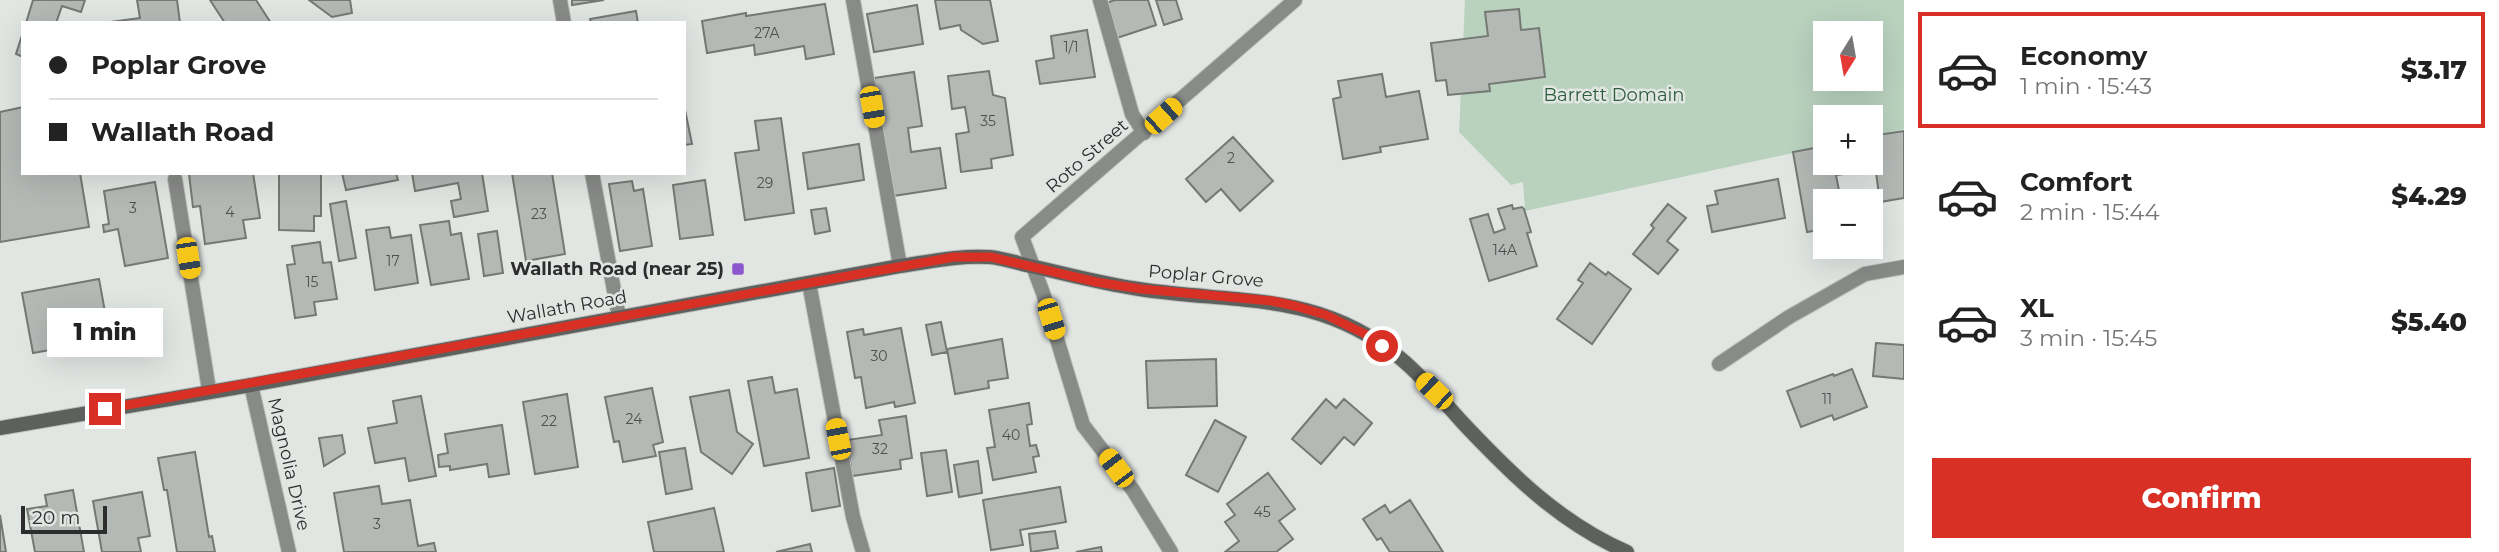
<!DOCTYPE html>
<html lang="en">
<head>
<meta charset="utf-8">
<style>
  body { margin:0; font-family:Montserrat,sans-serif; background:#f6f6f6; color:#222; height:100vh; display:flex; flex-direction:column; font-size:26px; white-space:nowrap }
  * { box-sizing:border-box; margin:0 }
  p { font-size:23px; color:#767676 }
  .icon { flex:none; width:38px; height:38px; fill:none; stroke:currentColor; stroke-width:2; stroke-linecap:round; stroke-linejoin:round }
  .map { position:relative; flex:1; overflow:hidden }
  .sheet { display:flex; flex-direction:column; background:#fff; width:595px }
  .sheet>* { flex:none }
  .hud { position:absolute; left:21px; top:21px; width:665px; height:154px; border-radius:0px; box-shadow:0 7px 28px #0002; display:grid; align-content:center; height:154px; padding:0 28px; background:#fff }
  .needle { width:46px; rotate:191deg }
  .tools { position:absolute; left:1813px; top:21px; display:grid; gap:14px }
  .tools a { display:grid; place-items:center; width:70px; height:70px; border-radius:0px; background:#fff; box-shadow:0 7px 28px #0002; font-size:35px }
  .scale { position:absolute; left:21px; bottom:18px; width:86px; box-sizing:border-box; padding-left:7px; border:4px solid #2c2d2c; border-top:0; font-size:19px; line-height:24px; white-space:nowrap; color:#2c2d2c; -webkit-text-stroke:5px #e2e6e3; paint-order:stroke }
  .end { position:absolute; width:32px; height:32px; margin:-16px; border:9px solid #d93025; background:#fff; box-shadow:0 0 0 4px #fff }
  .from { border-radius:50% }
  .bubble { position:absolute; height:49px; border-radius:0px; background:#fff; box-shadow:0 7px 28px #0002; font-size:23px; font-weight:800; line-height:49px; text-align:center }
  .car { position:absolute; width:21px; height:42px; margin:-21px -10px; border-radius:9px; box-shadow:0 0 5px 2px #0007; background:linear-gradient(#f5c518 24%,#345 0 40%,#f5c518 0 76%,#345 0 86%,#f5c518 0) }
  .hud b { display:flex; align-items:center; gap:24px; height:66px; font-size:26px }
  .hud b+b { border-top:2px solid #e0e0e0 }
  .hud i { width:18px; height:18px; background:#222 }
  ul { padding:12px 0 0; list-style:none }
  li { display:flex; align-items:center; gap:21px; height:116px; margin:0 14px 10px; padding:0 14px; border:4px solid transparent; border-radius:0px }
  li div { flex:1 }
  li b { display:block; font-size:26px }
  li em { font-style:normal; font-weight:800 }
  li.on { border-color:#d93025 }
  li>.icon { width:63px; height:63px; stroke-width:1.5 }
  .action { display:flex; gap:14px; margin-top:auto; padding:14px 28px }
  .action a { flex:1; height:80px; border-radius:0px; background:#d93025; color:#fff; font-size:28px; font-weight:800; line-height:80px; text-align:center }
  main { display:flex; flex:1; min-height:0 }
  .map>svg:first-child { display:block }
</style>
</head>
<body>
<main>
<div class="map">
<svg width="1904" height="552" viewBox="0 0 1904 552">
  <rect width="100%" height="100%" fill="#e2e6e3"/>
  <path fill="#b9d2be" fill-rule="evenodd" d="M1465,0h439v129l-33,8v-20h-46v29l-300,65 -2,-29 -12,3 -52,-53zM1825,33h46v46h-46z"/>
  <path fill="#b5b9b6" stroke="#757975" stroke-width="2" d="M33,0h52l-4,12 -19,-6 -6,17h-30z
    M137,0h40l3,23h-77l37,-5z
    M210,0h46l15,23h-46z
    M309,0h41l2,13 -20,4z
    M572,0h32l-32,5z
    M935,0h55l8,41 -15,3 -22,-14 -1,-5 -20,4z
    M1115,0h33l8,25 -39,13 -11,-35z
    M1156,0h20l6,19 -18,6z
    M825,4l9,50 -28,5 -2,-13 -49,9 -1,-10 -47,8 -5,-32 44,-8v3z
    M917,5l6,39 -49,8 -7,-38z
    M1519,9l2,21 18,-2 6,49 -56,7 1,7 -42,4 -2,-15 -10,1 -5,-38 57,-7 -3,-24z
    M636,11l2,12h-47l-1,-4z
    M1087,30l8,47 -55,7 -4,-23 18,-3 -3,-22z
    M23,32v25l-7,-3z
    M989,71l4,24 12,3 8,57 -22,4 1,9 -31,4 -5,-38 13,-2 -4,-25 -13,2 -4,-33z
    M914,72l8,54 -14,2 3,24 29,-4 6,40 -53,8 -19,-118z
    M1382,74l4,23 33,-6 9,48 -48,8 1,5 -38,7 -10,-60 8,-2 -3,-16z
    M684,105l8,39 -8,1z
    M23,107v66h57l9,54 -89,15v-130z
    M781,118l13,95 -49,7 -10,-67 24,-3 -4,-29z
    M1904,131v67l-24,4 -9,-66z
    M1233,137l40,44 -33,30 -19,-22 -15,13 -20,-23z
    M859,144l5,36 -56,9 -5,-36z
    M1825,146v17h26l2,10 -17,2 5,26h-16v28l-18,3 -14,-80z
    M253,173l7,45 -17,2 3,18 -41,6 -5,-38 -7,1 -4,-33z
    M279,173h42v43h-7v15l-35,-1z
    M342,173h54l2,7 -52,10z
    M412,173h70l6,38 -34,6 -3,-16 10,-2 -3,-16 -43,8z
    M512,173h40l13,81 -39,7z
    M1778,179l7,39 -73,14 -5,-26 11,-2 -3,-13z
    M705,180l8,55 -33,4 -7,-54z
    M632,181l2,10 9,-2 9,57 -32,5 -11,-67z
    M155,182l13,76 -43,8 -7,-37 -14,3 -1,-7 6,-1 -5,-33z
    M346,201l10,57 -17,3 -9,-57z
    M1668,204l18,14 -19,23 11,9 -20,24 -25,-20 21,-26 -3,-3z
    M1512,205l1,4 9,-2 2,2 7,23 -4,1 10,33 -48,15 -19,-62 18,-5 6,19 11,-4 -7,-20z
    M826,208l4,23 -15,3 -4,-24z
    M449,221l2,14 10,-2 8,46 -38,6 -11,-60z
    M389,227l2,11 20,-3 7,48 -43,7 -9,-60z
    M497,231l6,42 -19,3 -6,-42z
    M320,242l3,21 8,-1 6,37 -23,3 2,13 -21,3 -8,-53 8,-1 -3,-18z
    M1590,263l16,12 2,-3 23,17 -39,55 -35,-25 26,-36 -5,-3z
    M99,279l11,60 -77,14 -11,-60z
    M941,322l6,30 -15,3 -6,-30z
    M901,328l14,75 -20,4 -1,-5 -28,6 -5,-31 -6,1 -8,-46 16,-3 1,6z
    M1002,339l6,39 -20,3 1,7 -34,6 -8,-45z
    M1876,343l28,2v34l-31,-3z
    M1216,359l1,47 -69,2 -2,-47z
    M1852,369l15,38 -33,13 -2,-5 -31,12 -14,-36 46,-17 1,2z
    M772,377l3,16 22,-4 12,69 -45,8 -16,-85z
    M652,388l11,54 -10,3 3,11 -33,6 -4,-21 -5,1 -9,-45z
    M729,390l8,42 16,12 -21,30 -31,-22 -11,-55z
    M567,394l11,73 -43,7 -12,-72z
    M421,396l15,80 -27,5 -4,-23 -30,5 -7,-35 29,-5 -4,-22z
    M1326,399l10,9 8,-9 28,24 -18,22 -10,-8 -23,27 -29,-25z
    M1029,403l3,21 -5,1 3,21 6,-1 3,11 -6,1 3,15 -43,8 -6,-32 8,-1 -6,-37z
    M906,416l6,42 -12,2 1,9 -49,7 -5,-36 35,-5 -3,-15z
    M1215,420l31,17 -28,55 -32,-17z
    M502,425l7,49 -20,3 -2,-13 -37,6v-4l-11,1 -1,-12 10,-2 -3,-19z
    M342,435l3,18 -21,13 -5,-28z
    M685,448l7,41 -26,5 -7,-42z
    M946,450l6,42 -25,4 -6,-43z
    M195,452l14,85 3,-1 3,16h-38l-10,-62h-3l-6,-32z
    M978,461l4,32 -23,4 -5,-32z
    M834,468l6,38 -28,5 -6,-38z
    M1268,473l27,36 -16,12 14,18 -17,13h-51l14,-11 -14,-19 10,-7 -8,-11z
    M379,486l3,18 28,-4 8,46 16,-3 2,9h-92l-10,-59z
    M1060,487l6,35 -46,8 3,15 -32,5 -8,-50z
    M73,490l11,62h-49l-8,-43 20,-3 -2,-11z
    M142,492l8,44 -12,2 3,14h-39l-9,-51z
    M1410,500l33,52h-53l-9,-14 -4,2 -14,-21 22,-14 5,8z
    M714,508l10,44h-70l-6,-30z
    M0,515l6,37h-6z
    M1055,531l3,17 -27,4 -2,-18z
    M810,544l2,8h-36z
    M1101,547l1,5h-26z"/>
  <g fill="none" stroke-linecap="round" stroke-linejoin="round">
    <g stroke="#bec1be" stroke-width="16">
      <path id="lane" d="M560,0l4,23
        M853,0l47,266
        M1100,0l32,114 12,19
        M592,173l27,144
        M809,283l44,234 10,35"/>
    </g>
    <g stroke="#bec1be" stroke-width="16">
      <path id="street" d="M175,179l34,211
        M1719,364l70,-47 76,-43 39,-7
        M251,385l38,167
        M1171,552l-38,-62 -50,-65 -40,-132 -21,-56 273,-237"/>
    </g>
    <g stroke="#bec1be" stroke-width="16">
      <path id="secondary" d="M0,428l251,-43 649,-119c29,-4 59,-11 89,-9 15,1 31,7 46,10 35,8 69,17 104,22 97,15 178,1 261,69 22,18 42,42 62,64 49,52 98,101 165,130"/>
    </g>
    <use href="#lane" stroke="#898b89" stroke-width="14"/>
    <use href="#street" stroke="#898b89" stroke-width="14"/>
    <use href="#secondary" stroke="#5e605e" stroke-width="14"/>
  </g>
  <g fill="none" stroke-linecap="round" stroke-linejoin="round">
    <path stroke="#d93025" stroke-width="9" d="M105,409l849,-152h37l105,25 45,7 131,12 23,5 31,9 39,19 17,12"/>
  </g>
  <rect fill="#8c56ce" stroke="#e2e6e3" stroke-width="2.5" x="731" y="262" width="14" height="14" rx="3.5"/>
  <g text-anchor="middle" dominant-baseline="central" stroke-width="5" stroke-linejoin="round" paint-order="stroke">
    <g font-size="14" fill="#4e504e">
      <text x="767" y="33">27A</text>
      <text x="1071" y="47">1/1</text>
      <text x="988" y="121">35</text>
      <text x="1231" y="158">2</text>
      <text x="765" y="183">29</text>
      <text x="133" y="208">3</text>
      <text x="230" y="212">4</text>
      <text x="539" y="214">23</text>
      <text x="1505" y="250">14A</text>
      <text x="393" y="261">17</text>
      <text x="312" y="282">15</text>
      <text x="879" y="356">30</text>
      <text x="1827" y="399">11</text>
      <text x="634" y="419">24</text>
      <text x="549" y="421">22</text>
      <text x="1011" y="435">40</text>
      <text x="880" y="449">32</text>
      <text x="1262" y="512">45</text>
      <text x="377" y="524">3</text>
    </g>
    <g font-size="18" fill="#2d5e3b" stroke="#e2e6e3">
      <text x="1614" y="95">Barrett Domain</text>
    </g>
    <g font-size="18" fill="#2c2d2c" stroke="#e2e6e3">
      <text transform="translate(1087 156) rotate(-41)">Roto Street</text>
      <text transform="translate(1206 276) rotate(5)">Poplar Grove</text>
      <text transform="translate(567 307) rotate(-10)">Wallath Road</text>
      <text transform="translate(289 464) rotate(77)">Magnolia Drive</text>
    </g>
    <g font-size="18" font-weight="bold" fill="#2c2d2c" stroke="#e2e6e3" text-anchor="end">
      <text x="724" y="269">Wallath Road (near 25)</text>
    </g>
  </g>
</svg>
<div class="tools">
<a><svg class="needle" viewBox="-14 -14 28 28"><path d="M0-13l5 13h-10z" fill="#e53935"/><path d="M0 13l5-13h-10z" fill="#767676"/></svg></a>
<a>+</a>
<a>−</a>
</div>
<div class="scale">20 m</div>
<i class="end from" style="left:1382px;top:346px"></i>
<i class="end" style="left:105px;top:409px"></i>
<div class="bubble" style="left:47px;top:308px;width:116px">1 min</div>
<i class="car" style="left:872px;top:107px;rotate:170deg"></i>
<i class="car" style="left:1163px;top:116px;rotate:48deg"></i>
<i class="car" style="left:188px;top:258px;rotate:171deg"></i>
<i class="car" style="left:1051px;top:319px;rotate:163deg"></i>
<i class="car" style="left:1434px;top:391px;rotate:314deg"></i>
<i class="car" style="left:838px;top:439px;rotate:349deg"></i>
<i class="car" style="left:1116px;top:468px;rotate:323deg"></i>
<div class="hud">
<b><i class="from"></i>Poplar Grove</b>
<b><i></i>Wallath Road</b>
</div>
</div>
<section class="sheet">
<ul>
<li class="on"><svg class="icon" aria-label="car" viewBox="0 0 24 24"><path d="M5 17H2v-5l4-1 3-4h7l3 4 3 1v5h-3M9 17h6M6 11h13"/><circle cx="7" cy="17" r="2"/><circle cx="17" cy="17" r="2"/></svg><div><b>Economy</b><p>1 min · 15:43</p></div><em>$3.17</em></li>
<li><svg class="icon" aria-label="car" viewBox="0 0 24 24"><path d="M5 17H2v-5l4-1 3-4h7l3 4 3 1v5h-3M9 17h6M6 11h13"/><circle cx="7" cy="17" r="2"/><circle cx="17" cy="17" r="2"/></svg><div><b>Comfort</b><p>2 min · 15:44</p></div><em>$4.29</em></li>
<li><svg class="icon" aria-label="car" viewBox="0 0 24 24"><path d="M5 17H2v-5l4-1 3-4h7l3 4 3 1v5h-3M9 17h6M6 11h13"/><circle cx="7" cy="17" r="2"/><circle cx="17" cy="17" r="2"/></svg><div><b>XL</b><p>3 min · 15:45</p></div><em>$5.40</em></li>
</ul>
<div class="action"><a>Confirm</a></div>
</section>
</main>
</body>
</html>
